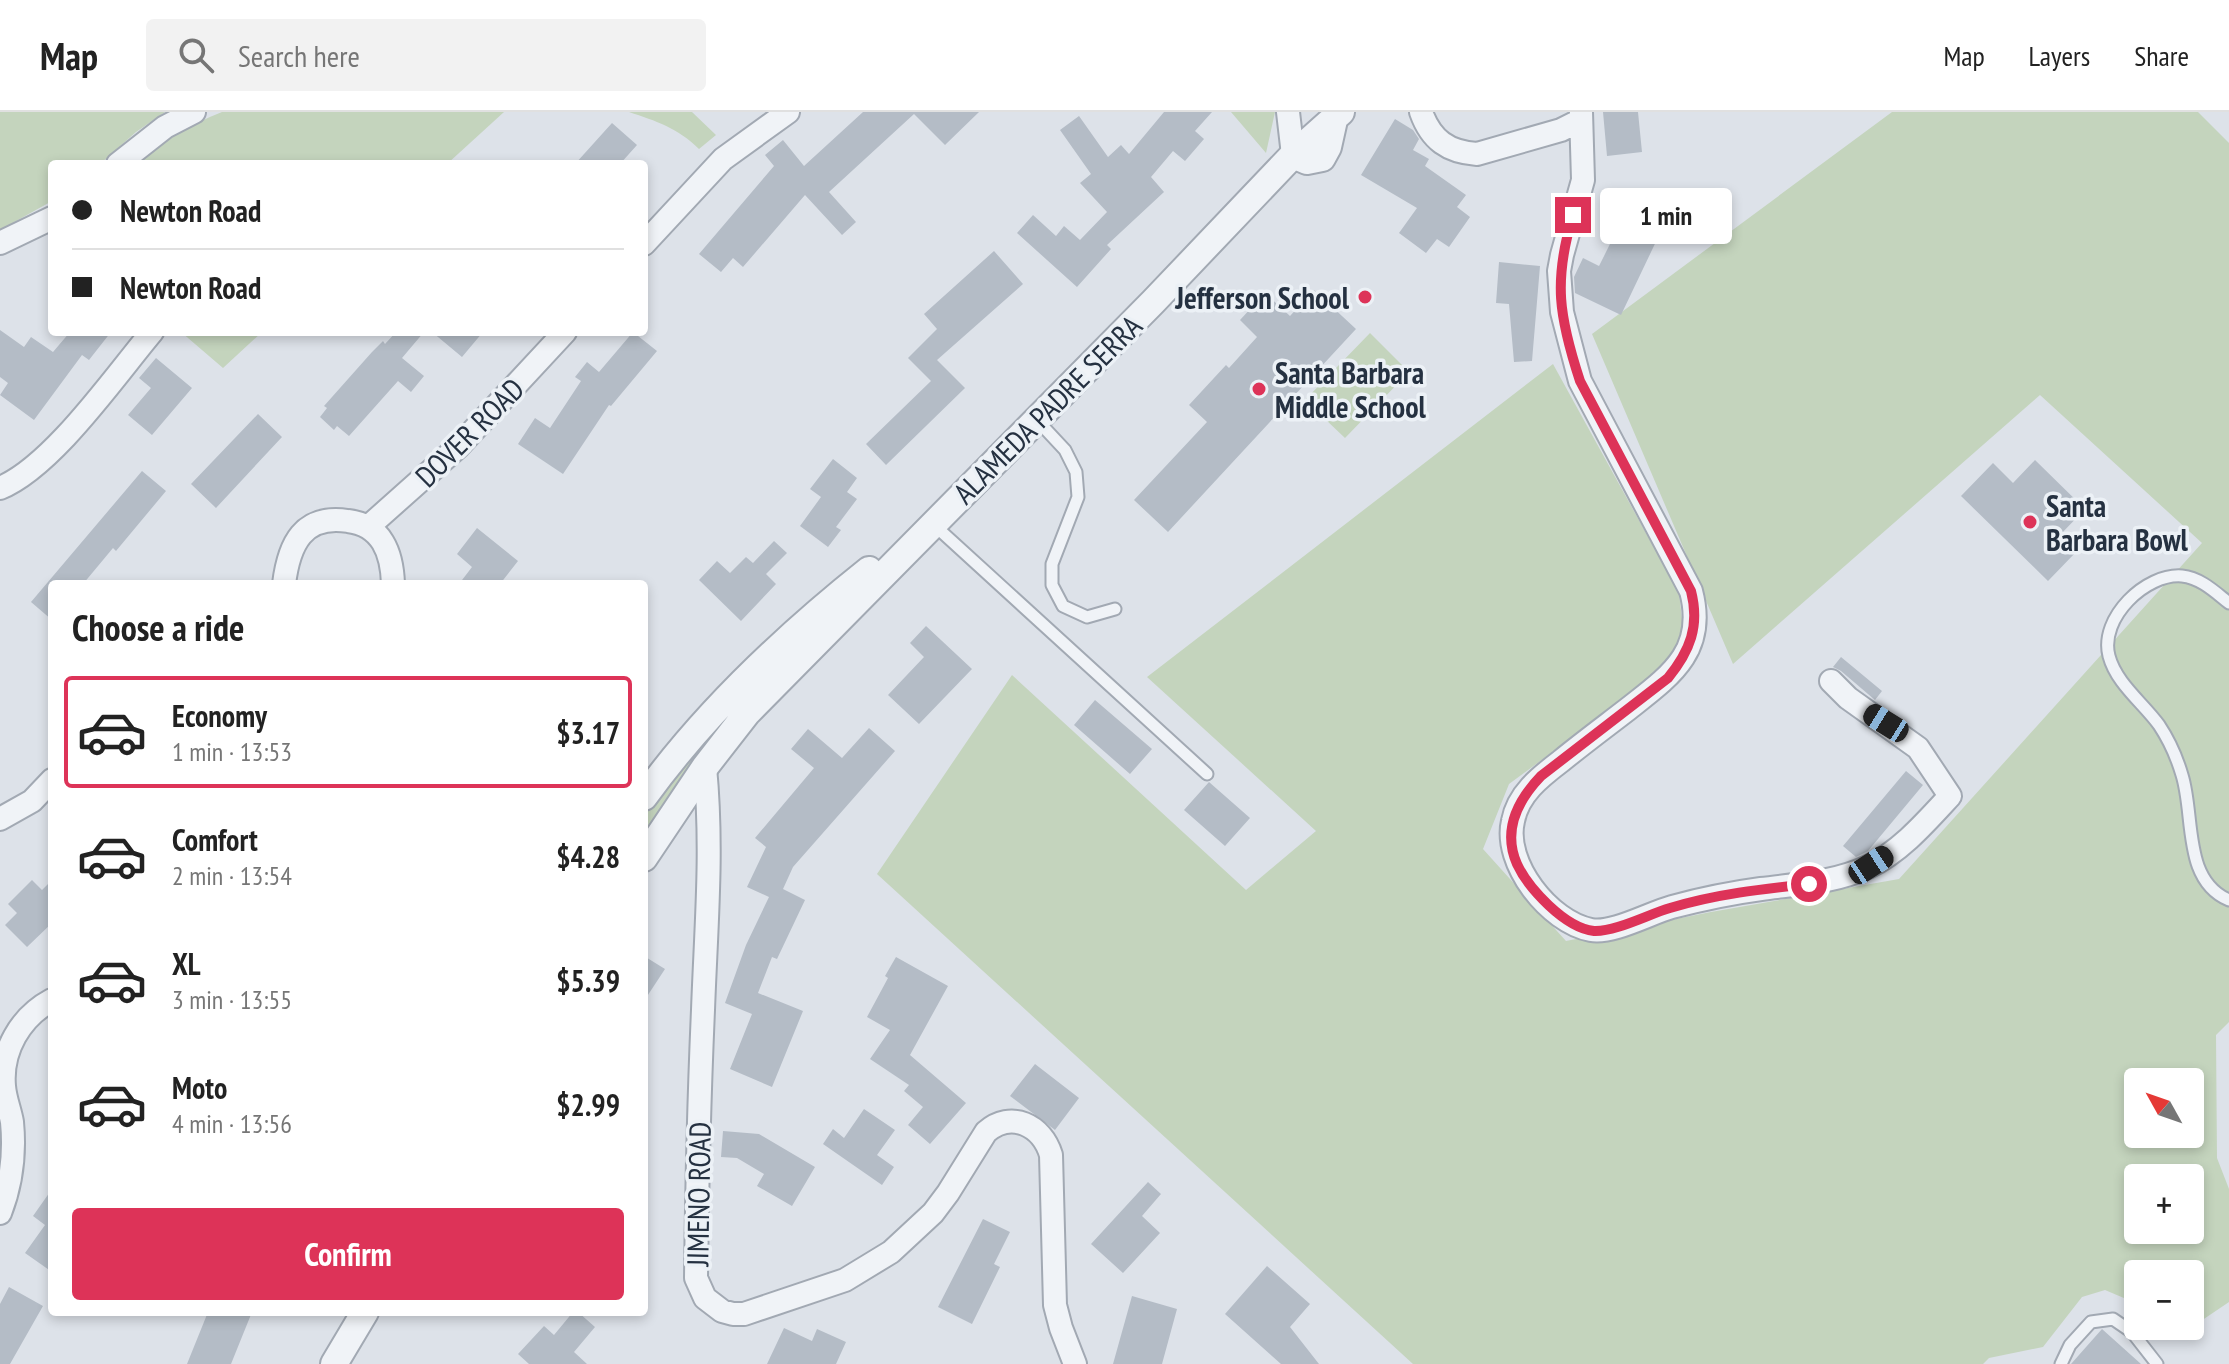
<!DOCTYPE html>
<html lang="en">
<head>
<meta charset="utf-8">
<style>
  body { margin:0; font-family:"PT Sans Narrow",sans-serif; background:#f2f2f2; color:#222; height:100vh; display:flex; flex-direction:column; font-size:30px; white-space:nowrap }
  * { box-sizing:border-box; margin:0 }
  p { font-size:26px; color:#767676 }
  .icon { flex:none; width:44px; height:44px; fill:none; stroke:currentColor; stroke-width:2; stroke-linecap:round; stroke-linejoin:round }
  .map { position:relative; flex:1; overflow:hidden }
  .drawer { position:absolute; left:48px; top:468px; width:600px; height:736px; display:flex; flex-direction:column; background:#fff; border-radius:8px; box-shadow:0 4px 12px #0003 }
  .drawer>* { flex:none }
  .hud { position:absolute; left:48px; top:48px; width:600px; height:176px; border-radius:8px; box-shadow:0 4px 12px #0003; display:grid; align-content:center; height:176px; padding:0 24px; background:#fff }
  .needle { width:52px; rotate:310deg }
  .buttons { position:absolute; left:2124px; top:956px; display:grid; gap:16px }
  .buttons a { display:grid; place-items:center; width:80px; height:80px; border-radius:8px; background:#fff; box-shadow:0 4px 12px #0003; font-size:40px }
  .end { position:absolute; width:36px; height:36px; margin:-18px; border:10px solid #dd3358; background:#fff; box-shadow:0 0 0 4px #fff }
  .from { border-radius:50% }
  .bubble { position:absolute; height:56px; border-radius:8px; background:#fff; box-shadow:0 4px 12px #0003; font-size:26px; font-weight:700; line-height:56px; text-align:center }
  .car { position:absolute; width:24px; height:48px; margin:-24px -12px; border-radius:10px; box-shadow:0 0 6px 2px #0007; background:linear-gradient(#222 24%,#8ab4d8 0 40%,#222 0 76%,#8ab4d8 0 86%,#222 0) }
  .hud b { display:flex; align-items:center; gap:28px; height:76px; font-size:30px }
  .hud b+b { border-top:2px solid #e0e0e0 }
  .hud i { width:20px; height:20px; background:#222 }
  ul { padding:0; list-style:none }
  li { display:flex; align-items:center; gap:24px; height:112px; margin:0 16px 12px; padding:0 8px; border:4px solid transparent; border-radius:8px }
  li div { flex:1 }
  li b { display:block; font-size:30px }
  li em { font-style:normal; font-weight:700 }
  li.selected { border-color:#dd3358 }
  li>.icon { width:72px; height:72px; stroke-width:1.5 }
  h2 { padding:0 24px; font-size:36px; line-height:96px }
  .action { display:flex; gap:16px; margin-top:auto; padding:16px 24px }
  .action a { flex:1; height:92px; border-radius:8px; background:#dd3358; color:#fff; font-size:32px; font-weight:700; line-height:92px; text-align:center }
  header { display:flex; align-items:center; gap:48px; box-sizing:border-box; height:112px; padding:0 40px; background:#fff; border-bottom:2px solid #e0e0e0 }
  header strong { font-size:38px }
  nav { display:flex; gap:44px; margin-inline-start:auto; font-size:28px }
  .search { width:560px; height:72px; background:#f2f2f2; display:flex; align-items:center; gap:20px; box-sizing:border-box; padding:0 28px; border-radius:8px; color:#767676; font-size:30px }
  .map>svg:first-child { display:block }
</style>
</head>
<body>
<header>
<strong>Map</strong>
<div class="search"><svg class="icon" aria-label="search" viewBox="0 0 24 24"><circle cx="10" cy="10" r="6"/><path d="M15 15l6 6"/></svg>Search here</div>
<nav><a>Map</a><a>Layers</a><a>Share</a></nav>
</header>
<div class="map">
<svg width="2229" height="1252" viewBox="0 0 2229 1252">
  <rect width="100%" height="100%" fill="#dde2e9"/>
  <path fill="#c4d4bd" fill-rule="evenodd" d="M0,0h165l-29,20 -36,32h-48v37l-52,29z
    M222,0h282l-57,52h-313c28,-22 55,-39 88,-52z
    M629,0h63l24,23 -17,14c-21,-21 -43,-28 -70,-37z
    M1231,0h44l-9,41z
    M1892,0h306l31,31v879l-13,13 1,123 12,31v113l-37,25 -2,-1v-52h-52v30l-33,-14 -23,7 -39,50 -54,11 -6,6h-570l-536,-490 135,-199 234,215 70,-59 -169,-154 406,-313 126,229 5,42 -24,38 -151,111 -26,65 83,92 145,-29 188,-33 303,-336 -162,-148 -307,269 -141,-330zM2138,970h52v52h-52zM2138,1066h52v52h-52z
    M181,220h81l-39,36z
    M1370,221l39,39 -64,66 -40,-38z
    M791,532l-147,202v-38z"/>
  <path fill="#b4bcc6" d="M863,0h116l-34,33 -31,-31 -85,78 27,30 -14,13 -37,-40 -62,72 -10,-9 -12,14 -22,-18 75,-88 -9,-11 18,-15 21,26z
    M1164,0h48l-17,19 9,8 -19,22 -12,-10 -22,26 13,15 -57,53 4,4 -34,38 -60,-54 16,-18 23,21 8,-10 16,14 27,-28 -27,-29 11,-9 -31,-44 19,-14 29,41 13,-12 8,9z
    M1603,0h35l4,40 -35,4z
    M1395,7l18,11 6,9 -6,11 16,9 -4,7 41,29 -9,12 13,10 -21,30 -12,-8 -11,14 -27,-20 18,-25 -56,-33z
    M612,11l25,22 -17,19h-45z
    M1626,100l36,17 -41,86 -46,-22 -1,-16 9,-19 16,8z
    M994,139l29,33 -86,76 28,28 -79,77 -20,-21 65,-63 -23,-23 29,-29 -13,-15z
    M1499,150l41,4 -8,95 -18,1 -5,-58 -13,-1z
    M1314,178l42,39 -188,203 -34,-32 73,-78 -18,-17 37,-40 3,3 28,-31 -17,-17 25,-27 25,23z
    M0,218l24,17 7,-10 22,15 17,-20h41l-22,28 -7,-5 -48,65 -34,-25 8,-12 -8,-6z
    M396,220h28l-22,26 22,18 -13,16 -13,-11 -49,55 -12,-10 -3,4 -14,-13 7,-9 -3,-2 48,-54 11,-11 2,3z
    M432,220h51l-21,25z
    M633,220l24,19 -46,55 -2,-1 -46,69 -45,-30 17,-26 15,10 31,-47 -6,-4 12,-15 12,10z
    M156,246l36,30 -40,47 -24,-20 23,-27 -12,-10z
    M258,302l24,23 -66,71 -25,-24z
    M833,347l24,19 -10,14 10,7 -21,28 5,3 -13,17 -28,-21 21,-29 -11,-8z
    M2035,348l50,49 -25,26 17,16 -29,30 -87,-85 32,-33 20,20z
    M142,359l24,20 -50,60 -3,-3 -30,36h-31v36l-21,-18z
    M477,416l41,33 -18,23h-41l13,-17 -15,-13z
    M774,429l13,12 -21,21 10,10 -35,37 -42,-41 18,-19 13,12 16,-16 7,6z
    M926,514l46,43 -53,55 -31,-29 36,-38 -14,-14z
    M1841,545l41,34 -7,9 -34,-29 -8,-4z
    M1095,588l57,49 -22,25 -56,-49z
    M869,616l26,23 -102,116 -10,22 22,11 -28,59 -5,-2 -14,36 45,18 -31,76 -42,-18 22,-55 -27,-11 21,-58 23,-48 -22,-10 19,-40 -11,-9 59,-70 -23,-19 17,-20 34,29z
    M1906,659l17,14 -55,66 -12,6 -13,-11z
    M1209,670l41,36 -25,28 -41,-36z
    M32,768l10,10 10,-10v43l-25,24 -22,-22 12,-12 -9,-9z
    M644,844l21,13 -21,32z
    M896,845l52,29 -38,69 56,48 -36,41 -22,-19 15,-18 -19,-16 5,-6 -39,-26 20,-29 -23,-13 21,-39 -3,-2z
    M1035,952l44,34 -24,32 -45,-34z
    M864,997l31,21 -18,25 17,12 -12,18 -59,-41 10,-15 11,9z
    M723,1019l36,3 56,33 -23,39 -35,-20 7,-12 -27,-16 -16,-1z
    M1148,1070l13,12 -19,22 18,17 -37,40 -32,-29z
    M52,1077v83l-27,-19 20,-28 -12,-9z
    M983,1107l27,13 -16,32 6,3 -28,57 -34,-17z
    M1267,1154l43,38 -20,23 29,37h-38l-56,-50z
    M9,1175l34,19 -33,58h-10v-60z
    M1132,1184l45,13 -15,55h-49z
    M208,1200h44l-21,52h-44z
    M573,1200h5l17,15 -21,25 13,12h-58l-11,-10 26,-28 10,9z
    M784,1216l28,13 5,-12 29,13 -10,22h-69z
    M2102,1217l39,35h-70z"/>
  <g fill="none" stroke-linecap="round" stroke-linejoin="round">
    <g stroke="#a2a9b3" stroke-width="15">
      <path id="service" d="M1037,308l28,30 11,22 2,25 -26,67v21l11,21 24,11 28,-8
        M933,412l274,250
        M2229,491c-14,-11 -28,-25 -47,-27 -36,-3 -83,42 -73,80 7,27 34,47 50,69 10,15 18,33 23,50 13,41 0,105 47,125
        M2061,1252l9,-19 21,-23 22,-3 19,13 25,32"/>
    </g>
    <g stroke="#a2a9b3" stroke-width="26">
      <path id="minor" d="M1288,0l5,43
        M1421,0c10,28 27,40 56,42l84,-24 20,-10
        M1581,0l2,68 -21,75 -3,16 3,41 18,69 111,210c16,60 -21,85 -63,118 -22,17 -45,34 -67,52 -21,16 -43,33 -48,60 -10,42 36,101 78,109 22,4 59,-17 81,-23 30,-8 59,-14 89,-18 38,-5 72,-6 107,-22 32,-15 58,-45 82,-71l-32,-48 -70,-50 -17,-17
        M118,52l47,-37 29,-15
        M0,131l52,-25
        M644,132l79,-85 65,-47
        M0,376c52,-21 115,-112 152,-156
        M368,415l91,-81 106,-114
        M284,472c5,-40 19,-70 64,-63 34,4 44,32 45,63
        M705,655c8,83 1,160 -2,243 -4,90 -6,179 -7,268l9,20 17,13 11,3h11l101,-34 46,-28 42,-39 15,-20 38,-61c25,-22 56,-7 65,23l4,150 6,23 14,36
        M0,707l32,-18 20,-21
        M0,1101c11,-28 15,-60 12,-91 -2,-12 -7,-23 -8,-36 -3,-35 16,-69 48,-86"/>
    </g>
    <g stroke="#a2a9b3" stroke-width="30">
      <path id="tertiary" d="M1293,43l14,6 15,-3 6,-11 6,-27
        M644,685c62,-86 142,-161 225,-227
        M644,746l61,-91 42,-54 406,-411 140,-147 48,-43
        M334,1252l31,-52"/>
    </g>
    <use href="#service" stroke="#f0f3f7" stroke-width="11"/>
    <use href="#minor" stroke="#f0f3f7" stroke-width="22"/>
    <use href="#tertiary" stroke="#f0f3f7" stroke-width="26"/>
  </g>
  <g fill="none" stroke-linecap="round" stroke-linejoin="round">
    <path stroke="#dd3358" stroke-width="10" d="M1573,103c-20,66 -14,102 7,166l111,210c9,35 -1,60 -23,87l-127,98c-23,24 -39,54 -24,88 11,24 48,64 77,67 21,1 55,-17 76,-23 46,-14 92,-19 139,-24"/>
  </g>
  <g fill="#dd3358" stroke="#ecf1f6" stroke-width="3">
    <circle cx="1365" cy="185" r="8"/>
    <circle cx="1259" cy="277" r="8"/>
    <circle cx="2030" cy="410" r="8"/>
  </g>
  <g text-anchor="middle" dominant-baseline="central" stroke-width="7" stroke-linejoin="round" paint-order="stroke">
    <g font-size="30" font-weight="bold" fill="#253141" stroke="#ecf1f6" text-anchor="start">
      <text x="1349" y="185" text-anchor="end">Jefferson School</text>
      <text x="1275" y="260">Santa Barbara<tspan x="1275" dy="34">Middle School</tspan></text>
      <text x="2046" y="393">Santa<tspan x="2046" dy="34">Barbara Bowl</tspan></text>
    </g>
    <g font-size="30" fill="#253141" stroke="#ecf1f6">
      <text transform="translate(1047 297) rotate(-45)">ALAMEDA PADRE SERRA</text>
      <text transform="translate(469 320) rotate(-45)">DOVER ROAD</text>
      <text transform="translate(698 1082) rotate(-89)">JIMENO ROAD</text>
    </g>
  </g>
</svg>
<div class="buttons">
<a><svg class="needle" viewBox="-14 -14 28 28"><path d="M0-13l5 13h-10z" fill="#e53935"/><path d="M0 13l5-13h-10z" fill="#767676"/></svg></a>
<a>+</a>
<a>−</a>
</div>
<i class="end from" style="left:1809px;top:772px"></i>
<i class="end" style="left:1573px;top:103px"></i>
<div class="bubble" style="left:1600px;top:76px;width:132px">1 min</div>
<i class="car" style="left:1886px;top:611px;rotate:302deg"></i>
<i class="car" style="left:1871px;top:753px;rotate:57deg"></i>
<div class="hud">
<b><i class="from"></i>Newton Road</b>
<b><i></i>Newton Road</b>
</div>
<section class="drawer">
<h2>Choose a ride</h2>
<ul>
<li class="selected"><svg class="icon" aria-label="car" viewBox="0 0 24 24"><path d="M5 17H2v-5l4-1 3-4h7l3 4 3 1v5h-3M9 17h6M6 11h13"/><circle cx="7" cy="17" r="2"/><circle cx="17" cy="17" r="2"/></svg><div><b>Economy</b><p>1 min · 13:53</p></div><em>$3.17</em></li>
<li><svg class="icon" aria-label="car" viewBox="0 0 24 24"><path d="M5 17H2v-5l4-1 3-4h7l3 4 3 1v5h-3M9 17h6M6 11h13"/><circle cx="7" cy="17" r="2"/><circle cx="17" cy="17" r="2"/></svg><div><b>Comfort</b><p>2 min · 13:54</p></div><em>$4.28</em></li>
<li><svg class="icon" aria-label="car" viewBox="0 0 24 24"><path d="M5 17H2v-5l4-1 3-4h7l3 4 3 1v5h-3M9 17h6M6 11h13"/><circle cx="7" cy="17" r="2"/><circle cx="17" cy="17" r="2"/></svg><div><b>XL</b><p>3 min · 13:55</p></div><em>$5.39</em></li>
<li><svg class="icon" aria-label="car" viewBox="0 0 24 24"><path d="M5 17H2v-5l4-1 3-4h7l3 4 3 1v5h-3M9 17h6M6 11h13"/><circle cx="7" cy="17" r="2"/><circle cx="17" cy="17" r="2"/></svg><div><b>Moto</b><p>4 min · 13:56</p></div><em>$2.99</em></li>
</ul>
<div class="action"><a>Confirm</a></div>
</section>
</div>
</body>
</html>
